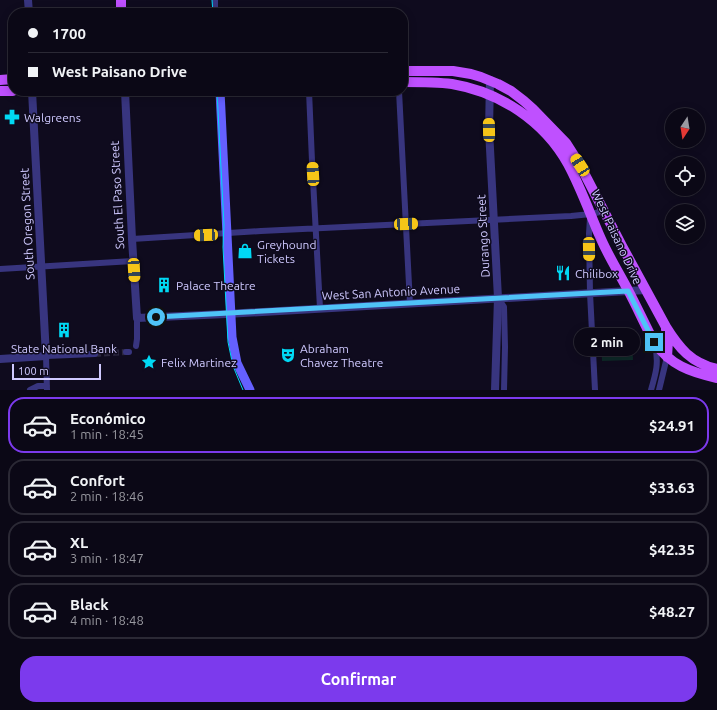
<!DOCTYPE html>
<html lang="es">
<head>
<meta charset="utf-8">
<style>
  body { margin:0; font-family:Ubuntu,sans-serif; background:#191623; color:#f1f3f6; height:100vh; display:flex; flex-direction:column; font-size:15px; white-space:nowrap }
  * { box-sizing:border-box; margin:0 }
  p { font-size:13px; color:#9a9aa1 }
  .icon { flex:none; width:22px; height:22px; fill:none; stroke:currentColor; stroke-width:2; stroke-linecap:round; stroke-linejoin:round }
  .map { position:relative; height:390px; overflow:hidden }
  .details { display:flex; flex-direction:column; background:#0b0816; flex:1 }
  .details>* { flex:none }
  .banner { position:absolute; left:8px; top:8px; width:400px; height:88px; border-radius:16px; box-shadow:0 2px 10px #0003,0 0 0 1px #2b2935; display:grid; align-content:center; height:88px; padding:0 20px; background:#0b0816 }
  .needle { width:26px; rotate:192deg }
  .buttons { position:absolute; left:665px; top:108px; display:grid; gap:8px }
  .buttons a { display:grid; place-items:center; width:40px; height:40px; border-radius:50%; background:#0b0816; box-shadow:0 2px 10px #0003,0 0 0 1px #2b2935; font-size:20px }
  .scale { position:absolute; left:12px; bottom:10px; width:89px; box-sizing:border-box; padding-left:4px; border:2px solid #cfc9ff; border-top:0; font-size:11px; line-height:14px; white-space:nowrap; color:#cfc9ff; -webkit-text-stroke:3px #0f0b1e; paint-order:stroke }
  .end { position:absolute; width:18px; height:18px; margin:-9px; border:5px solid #4fc3f7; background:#111; box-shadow:0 0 0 2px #111 }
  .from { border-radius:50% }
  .bubble { position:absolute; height:28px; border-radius:14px; background:#0b0816; box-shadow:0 2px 10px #0003,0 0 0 1px #2b2935; font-size:13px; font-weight:700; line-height:28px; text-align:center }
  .car { position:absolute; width:12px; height:24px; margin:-12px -6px; border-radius:5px; box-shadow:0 0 3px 1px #0007; background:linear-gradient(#f5c518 24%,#345 0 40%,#f5c518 0 76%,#345 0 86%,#f5c518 0) }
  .banner b { display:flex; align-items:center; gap:14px; height:38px; font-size:15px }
  .banner b+b { border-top:1px solid #2b2935 }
  .banner i { width:10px; height:10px; background:#f1f3f6 }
  ul { padding:7px 0 0; list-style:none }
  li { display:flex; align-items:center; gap:12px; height:56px; margin:0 8px 6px; padding:0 12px; border:2px solid #2b2935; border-radius:16px }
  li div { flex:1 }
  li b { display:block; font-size:15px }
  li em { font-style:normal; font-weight:700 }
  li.selected { border-color:#7c3aed }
  li>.icon { width:36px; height:36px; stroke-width:1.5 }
  .button { display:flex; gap:8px; margin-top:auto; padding:8px 20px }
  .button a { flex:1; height:46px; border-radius:16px; background:#7c3aed; color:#fff; font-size:16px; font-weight:700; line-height:46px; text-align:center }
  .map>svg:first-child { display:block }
</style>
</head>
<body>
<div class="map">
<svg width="717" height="390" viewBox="0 0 717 390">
  <rect width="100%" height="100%" fill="#0f0b1e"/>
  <path fill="#0e2928" d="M632,336l1,24 -31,1 -1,-23z"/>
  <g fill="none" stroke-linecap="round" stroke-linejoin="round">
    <path stroke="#2c2840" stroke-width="6" stroke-dasharray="6 3" stroke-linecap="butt" d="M95,354l31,-2"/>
    <path stroke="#38357f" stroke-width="6" d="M215,0v13
      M309,91l3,70 8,147
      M399,91l11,213
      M590,218l-1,16 1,59 5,97
      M132,239l129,-8 310,-15 20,-2 13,-3
      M0,269l133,-8
      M498,298l6,9 1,40 -1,43
      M136,346l1,-7v-21
      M126,352h3
      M30,390l8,-4h9
      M47,390l-1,-34 49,-2
      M651,390c5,-17 8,-27 4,-45
      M659,390l8,-33"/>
    <path stroke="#38357f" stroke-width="8" d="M28,0l1,13
      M490,80l-1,50 9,168 -3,92
      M125,91l7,148 5,79 89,-4 420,-24
      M0,359l46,-3 -14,-265"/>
    <path stroke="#6560ff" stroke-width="9" d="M220,91l12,246 5,26 13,27"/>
    <path stroke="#bf50ff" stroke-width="10" d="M121,0v13
      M403,71h50l18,3 10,3 17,7 13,7 13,10 9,8 33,34 14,22 42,81 44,81c13,21 25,36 51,42
      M0,80l13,-1
      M403,82c16,0 33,0 49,2 48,8 92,37 116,80 13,24 22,50 33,75 8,18 18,34 27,51 9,17 17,35 26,52 16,23 36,30 63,36
      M0,91h13
      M666,329l2,12 -1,16"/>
    <path stroke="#00d9f4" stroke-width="1" d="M212,0l1,13
      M217,91l7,134 -1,22 5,95 5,24 10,24"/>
  </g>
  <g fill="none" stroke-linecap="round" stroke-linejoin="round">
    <path stroke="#4fc3f7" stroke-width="5" d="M156,317l472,-26 26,51"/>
  </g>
  <defs>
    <g id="pharmacy-bare" transform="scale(1.2)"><path d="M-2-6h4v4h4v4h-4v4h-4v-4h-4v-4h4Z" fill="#00d9f4" stroke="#0f0b1e" stroke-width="2.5" paint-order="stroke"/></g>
    <g id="shop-bare" transform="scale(1.2)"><path d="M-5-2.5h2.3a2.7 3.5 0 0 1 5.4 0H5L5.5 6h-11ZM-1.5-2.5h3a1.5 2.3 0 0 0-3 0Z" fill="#00d9f4" stroke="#0f0b1e" stroke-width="2.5" paint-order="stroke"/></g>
    <g id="restaurant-bare" transform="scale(1.2)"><path d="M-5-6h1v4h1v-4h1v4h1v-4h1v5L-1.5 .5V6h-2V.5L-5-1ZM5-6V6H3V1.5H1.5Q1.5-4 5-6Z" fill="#00d9f4" stroke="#0f0b1e" stroke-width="2.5" paint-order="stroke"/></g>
    <g id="building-bare" transform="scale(1.2)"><path d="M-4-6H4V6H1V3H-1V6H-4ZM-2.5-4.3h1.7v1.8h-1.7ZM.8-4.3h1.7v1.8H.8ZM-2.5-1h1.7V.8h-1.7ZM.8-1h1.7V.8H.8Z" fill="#00d9f4" stroke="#0f0b1e" stroke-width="2.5" paint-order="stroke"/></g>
    <g id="theatre-bare" transform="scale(1.2)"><path d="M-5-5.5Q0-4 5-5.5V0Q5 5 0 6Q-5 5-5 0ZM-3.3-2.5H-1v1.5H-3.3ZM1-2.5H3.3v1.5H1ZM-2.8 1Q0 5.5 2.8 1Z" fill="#00d9f4" stroke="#0f0b1e" stroke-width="2.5" paint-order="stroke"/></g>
    <g id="sight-bare" transform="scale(1.2)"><path d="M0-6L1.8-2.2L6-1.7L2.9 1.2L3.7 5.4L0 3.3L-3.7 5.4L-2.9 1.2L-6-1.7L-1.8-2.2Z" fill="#00d9f4" stroke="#0f0b1e" stroke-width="2.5" paint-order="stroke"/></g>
  </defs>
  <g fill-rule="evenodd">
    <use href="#pharmacy-bare" x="12" y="117"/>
    <use href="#shop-bare" x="245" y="251"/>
    <use href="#restaurant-bare" x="563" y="273"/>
    <use href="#building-bare" x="164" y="285"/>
    <use href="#building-bare" x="64" y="330"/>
    <use href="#theatre-bare" x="288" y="355"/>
    <use href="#sight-bare" x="149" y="362"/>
  </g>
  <g text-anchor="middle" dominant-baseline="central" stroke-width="3" stroke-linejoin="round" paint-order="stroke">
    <g font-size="12" fill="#cfc9ff" stroke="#0f0b1e" text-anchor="start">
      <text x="24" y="117">Walgreens</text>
      <text x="257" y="244">Greyhound<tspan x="257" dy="14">Tickets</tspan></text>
      <text x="575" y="273">Chilibox</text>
      <text x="176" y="285">Palace Theatre</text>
      <text x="64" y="348" text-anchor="middle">State National Bank</text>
      <text x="300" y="348">Abraham<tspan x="300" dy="14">Chavez Theatre</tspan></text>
      <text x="161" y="362">Felix Martinez</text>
    </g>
    <g font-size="12" fill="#cfc9ff" stroke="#0f0b1e">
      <text transform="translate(117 195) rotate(-93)">South El Paso Street</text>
      <text transform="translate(27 224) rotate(-93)">South Oregon Street</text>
      <text transform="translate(483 236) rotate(-93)">Durango Street</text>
      <text transform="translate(617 237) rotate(65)">West Paisano Drive</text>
      <text transform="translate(391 292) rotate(-3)">West San Antonio Avenue</text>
    </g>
  </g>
</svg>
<div class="buttons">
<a><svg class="needle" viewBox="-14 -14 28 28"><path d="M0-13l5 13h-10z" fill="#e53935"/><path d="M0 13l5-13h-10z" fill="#9a9aa1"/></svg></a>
<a><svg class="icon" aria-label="locate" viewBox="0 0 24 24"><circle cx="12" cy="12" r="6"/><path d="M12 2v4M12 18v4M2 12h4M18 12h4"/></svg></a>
<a><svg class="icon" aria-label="layers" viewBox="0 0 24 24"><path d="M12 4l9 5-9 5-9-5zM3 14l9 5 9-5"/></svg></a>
</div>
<div class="scale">100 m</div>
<i class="end from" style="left:156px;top:317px"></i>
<i class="end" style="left:654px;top:342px"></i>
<div class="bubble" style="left:574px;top:328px;width:66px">2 min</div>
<i class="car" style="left:489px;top:130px;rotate:359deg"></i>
<i class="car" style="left:580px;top:165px;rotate:327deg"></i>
<i class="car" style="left:313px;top:174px;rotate:357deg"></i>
<i class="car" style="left:406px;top:224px;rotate:87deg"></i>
<i class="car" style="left:206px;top:235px;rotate:267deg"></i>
<i class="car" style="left:589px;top:249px;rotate:179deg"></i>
<i class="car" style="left:134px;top:270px;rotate:177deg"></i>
<div class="banner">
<b><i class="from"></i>1700</b>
<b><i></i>West Paisano Drive</b>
</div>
</div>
<section class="details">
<ul>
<li class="selected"><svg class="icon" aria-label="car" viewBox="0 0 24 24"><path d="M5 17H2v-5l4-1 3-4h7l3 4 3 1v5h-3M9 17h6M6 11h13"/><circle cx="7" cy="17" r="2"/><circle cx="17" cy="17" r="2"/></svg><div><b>Económico</b><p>1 min · 18:45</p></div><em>$24.91</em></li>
<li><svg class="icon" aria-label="car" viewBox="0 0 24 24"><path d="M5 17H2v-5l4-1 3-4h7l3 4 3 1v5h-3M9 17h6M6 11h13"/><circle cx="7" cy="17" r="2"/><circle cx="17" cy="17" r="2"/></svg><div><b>Confort</b><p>2 min · 18:46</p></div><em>$33.63</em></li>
<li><svg class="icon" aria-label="car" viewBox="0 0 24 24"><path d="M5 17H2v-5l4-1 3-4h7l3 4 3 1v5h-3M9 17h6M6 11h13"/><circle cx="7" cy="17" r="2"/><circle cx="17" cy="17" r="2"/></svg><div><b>XL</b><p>3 min · 18:47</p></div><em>$42.35</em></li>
<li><svg class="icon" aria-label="car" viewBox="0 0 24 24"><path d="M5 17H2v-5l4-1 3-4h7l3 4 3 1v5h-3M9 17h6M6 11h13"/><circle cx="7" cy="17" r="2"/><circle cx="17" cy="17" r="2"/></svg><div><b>Black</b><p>4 min · 18:48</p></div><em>$48.27</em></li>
</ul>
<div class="button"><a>Confirmar</a></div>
</section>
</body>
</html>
